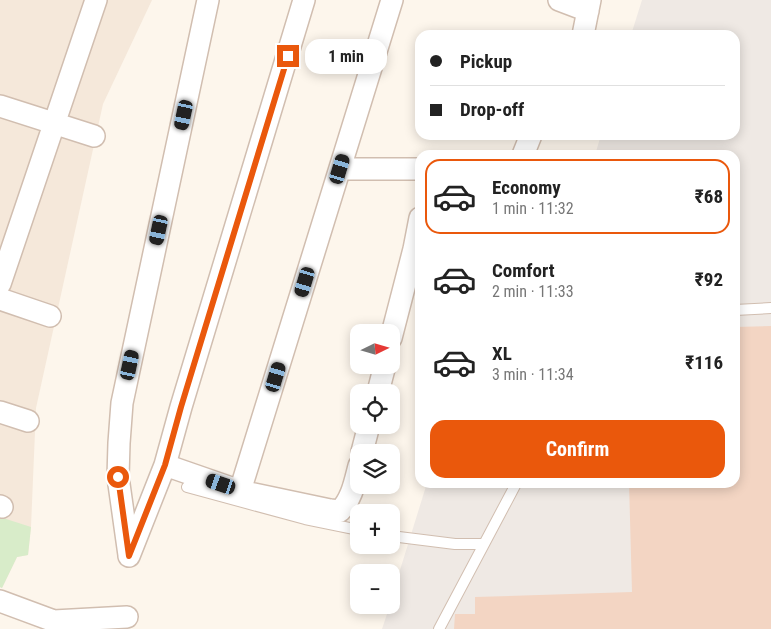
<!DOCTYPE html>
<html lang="en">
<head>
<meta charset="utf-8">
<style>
  body { margin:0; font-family:"Roboto Condensed",sans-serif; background:#f6f6f6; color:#222; height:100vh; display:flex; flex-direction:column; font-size:19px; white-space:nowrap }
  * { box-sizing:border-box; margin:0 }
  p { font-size:16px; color:#767676 }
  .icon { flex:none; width:28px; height:28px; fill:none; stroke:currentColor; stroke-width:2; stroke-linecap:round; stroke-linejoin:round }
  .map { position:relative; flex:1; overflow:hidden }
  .drawer { position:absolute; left:415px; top:150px; width:325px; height:338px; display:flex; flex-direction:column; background:#fff; border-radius:15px; box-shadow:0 2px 12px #0003 }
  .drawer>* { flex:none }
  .banner { position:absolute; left:415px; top:30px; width:325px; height:110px; border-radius:15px; box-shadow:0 2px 12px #0003; display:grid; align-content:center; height:110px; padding:0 15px; background:#fff }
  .needle { width:32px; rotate:85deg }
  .tools { position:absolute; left:350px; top:324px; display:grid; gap:10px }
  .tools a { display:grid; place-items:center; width:50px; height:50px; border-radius:10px; background:#fff; box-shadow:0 2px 12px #0003; font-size:25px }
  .end { position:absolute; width:22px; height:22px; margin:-11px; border:6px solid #ea580c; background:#fff; box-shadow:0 0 0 2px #fff }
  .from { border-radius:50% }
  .bubble { position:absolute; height:35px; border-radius:15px; background:#fff; box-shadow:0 2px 12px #0003; font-size:16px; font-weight:700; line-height:35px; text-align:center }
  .car { position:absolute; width:15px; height:30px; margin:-15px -8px; border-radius:6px; box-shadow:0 0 4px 1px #0007; background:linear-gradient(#222 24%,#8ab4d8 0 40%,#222 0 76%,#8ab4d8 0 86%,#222 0) }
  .banner b { display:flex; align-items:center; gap:18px; height:48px; font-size:19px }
  .banner b+b { border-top:1px solid #e0e0e0 }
  .banner i { width:12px; height:12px; background:#222 }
  ul { padding:9px 0 0; list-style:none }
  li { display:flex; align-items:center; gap:15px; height:75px; margin:0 10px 8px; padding:0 5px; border:2px solid transparent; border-radius:15px }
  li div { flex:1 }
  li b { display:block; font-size:19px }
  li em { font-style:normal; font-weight:700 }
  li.active { border-color:#ea580c }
  li>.icon { width:45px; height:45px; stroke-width:1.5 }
  .primary-button { display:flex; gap:10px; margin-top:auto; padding:10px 15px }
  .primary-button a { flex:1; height:58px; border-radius:15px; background:#ea580c; color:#fff; font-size:20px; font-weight:700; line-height:58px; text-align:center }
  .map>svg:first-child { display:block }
</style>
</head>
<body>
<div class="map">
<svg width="771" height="629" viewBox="0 0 771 629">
  <rect width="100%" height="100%" fill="#fdf6ec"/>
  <path fill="#f5e8da" d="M0,0h152l-49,104 -67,304 -5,119 -3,28 -11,2 -15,31 -2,-1z"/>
  <path fill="#efe9e4" d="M642,0h129v629h-389l8,-24h1v-6l36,-116 308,-1v-327h-140l6,-20h134v-100h-104z"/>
  <path fill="#d8ecc9" d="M0,517l31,10 -3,28 -11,2 -15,31 -2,-1z"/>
  <path fill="#f3d5c3" d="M771,326v303h-317l1,-15h20v-17l157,-5 -3,-110h106v-155z"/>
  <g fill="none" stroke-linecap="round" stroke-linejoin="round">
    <g stroke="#d1beb0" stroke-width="12">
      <path id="service" d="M735,310l36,-2
        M187,487l118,32 54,11
        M391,536l64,8h29
        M439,629l78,-147"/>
    </g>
    <g stroke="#d1beb0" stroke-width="24">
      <path id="minor" d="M559,0l29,11
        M583,35l7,-35
        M0,106l94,30
        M523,155l8,-20
        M341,169h79
        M0,284l96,-284
        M0,299l50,17
        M391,338l23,-89 6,-31
        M378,392l7,-27
        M0,412l28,9
        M362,452l7,-27
        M165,465l75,26 90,19 10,1c12,-12 15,-30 19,-45
        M240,491l152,-491
        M0,506l2,1
        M129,555l-11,-78 1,-34 3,-40 86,-403
        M129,556l36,-91 16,-58 123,-407
        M0,601l54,20 73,-4"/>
    </g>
    <use href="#service" stroke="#fff" stroke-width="10"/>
    <use href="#minor" stroke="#fff" stroke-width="21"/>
  </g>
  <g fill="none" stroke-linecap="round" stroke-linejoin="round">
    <path stroke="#ea580c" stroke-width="6" d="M118,477l11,79 36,-91 16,-58 107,-351"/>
  </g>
</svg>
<div class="tools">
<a><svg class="needle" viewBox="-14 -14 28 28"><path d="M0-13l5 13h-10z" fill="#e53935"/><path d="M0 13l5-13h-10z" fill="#767676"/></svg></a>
<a><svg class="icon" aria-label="locate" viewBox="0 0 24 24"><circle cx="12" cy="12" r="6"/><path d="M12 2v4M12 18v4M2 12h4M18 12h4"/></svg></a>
<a><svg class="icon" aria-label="layers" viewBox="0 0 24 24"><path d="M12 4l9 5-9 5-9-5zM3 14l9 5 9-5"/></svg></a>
<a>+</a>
<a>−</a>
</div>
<i class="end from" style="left:118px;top:477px"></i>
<i class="end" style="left:288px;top:56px"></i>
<div class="bubble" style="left:305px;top:39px;width:82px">1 min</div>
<i class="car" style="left:184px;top:115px;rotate:192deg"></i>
<i class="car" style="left:340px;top:169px;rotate:17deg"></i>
<i class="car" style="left:159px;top:230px;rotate:192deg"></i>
<i class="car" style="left:305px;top:282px;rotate:197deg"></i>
<i class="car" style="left:130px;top:365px;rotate:12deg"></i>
<i class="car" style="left:276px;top:377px;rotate:17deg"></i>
<i class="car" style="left:221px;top:484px;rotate:289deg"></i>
<div class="banner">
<b><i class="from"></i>Pickup</b>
<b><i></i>Drop-off</b>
</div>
<section class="drawer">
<ul>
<li class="active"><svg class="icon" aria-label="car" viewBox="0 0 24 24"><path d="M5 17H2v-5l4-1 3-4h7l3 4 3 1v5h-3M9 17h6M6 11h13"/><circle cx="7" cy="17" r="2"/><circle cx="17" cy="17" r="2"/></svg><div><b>Economy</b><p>1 min · 11:32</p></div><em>₹68</em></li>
<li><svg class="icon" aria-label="car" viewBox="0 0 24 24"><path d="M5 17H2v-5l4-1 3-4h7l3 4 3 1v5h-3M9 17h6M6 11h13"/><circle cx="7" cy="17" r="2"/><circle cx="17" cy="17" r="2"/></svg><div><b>Comfort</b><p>2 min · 11:33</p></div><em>₹92</em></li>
<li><svg class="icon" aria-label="car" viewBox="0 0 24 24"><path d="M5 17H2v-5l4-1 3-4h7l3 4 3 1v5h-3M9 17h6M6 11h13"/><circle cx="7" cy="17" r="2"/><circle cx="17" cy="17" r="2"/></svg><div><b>XL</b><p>3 min · 11:34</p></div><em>₹116</em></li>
</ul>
<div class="primary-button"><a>Confirm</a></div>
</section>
</div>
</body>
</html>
